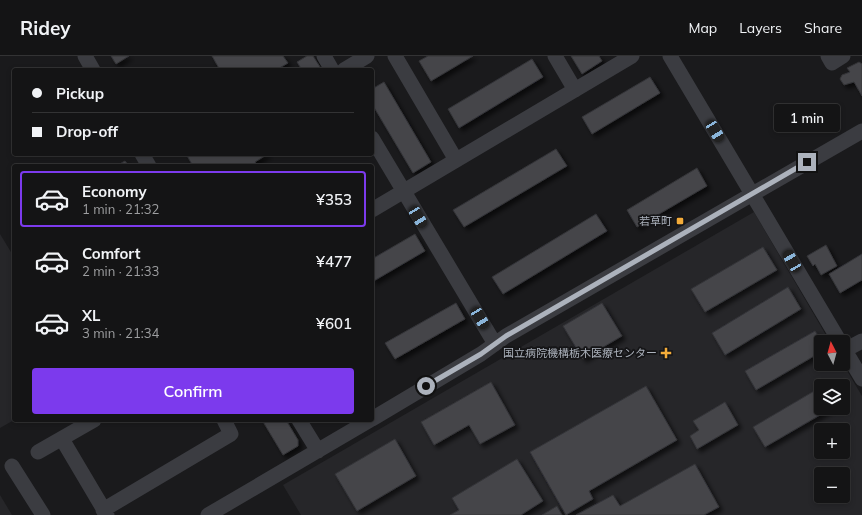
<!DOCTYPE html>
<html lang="en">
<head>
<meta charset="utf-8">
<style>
  body { margin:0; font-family:Mulish,"Noto Sans JP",sans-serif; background:#1d1d1e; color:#f1f3f6; height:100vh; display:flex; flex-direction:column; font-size:15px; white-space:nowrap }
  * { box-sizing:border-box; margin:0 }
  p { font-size:13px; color:#9d9ea0 }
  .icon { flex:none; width:22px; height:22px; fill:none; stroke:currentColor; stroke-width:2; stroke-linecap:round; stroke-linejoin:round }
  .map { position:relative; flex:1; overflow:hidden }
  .side { position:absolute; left:12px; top:108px; width:362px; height:258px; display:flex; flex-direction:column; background:#141415; border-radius:4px; box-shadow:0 2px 6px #0003,0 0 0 1px #333334 }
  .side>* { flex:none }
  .guide { position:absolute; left:12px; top:12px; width:362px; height:88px; border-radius:4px; box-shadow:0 2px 6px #0003,0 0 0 1px #333334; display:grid; align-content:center; height:88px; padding:0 20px; background:#141415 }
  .needle { width:26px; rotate:354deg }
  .buttons { position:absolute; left:814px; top:279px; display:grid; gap:8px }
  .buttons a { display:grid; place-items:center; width:36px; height:36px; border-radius:4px; background:#141415; box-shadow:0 2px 6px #0003,0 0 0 1px #333334; font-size:20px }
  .end { position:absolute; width:18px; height:18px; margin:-9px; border:5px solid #acb2bc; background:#111; box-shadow:0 0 0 2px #111 }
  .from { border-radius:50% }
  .bubble { position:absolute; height:28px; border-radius:4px; background:#141415; box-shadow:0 2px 6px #0003,0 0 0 1px #333334; font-size:13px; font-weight:600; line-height:28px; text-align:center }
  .car { position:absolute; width:12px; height:24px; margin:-12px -6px; border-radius:5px; box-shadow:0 0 3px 1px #0007; background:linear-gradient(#222 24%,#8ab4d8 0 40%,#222 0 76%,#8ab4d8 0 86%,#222 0) }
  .guide b { display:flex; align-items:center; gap:14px; height:38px; font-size:15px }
  .guide b+b { border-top:1px solid #333334 }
  .guide i { width:10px; height:10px; background:#f1f3f6 }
  ul { padding:7px 0 0; list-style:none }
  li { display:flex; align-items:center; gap:12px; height:56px; margin:0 8px 6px; padding:0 12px; border:2px solid transparent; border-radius:4px }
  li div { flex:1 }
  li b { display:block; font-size:15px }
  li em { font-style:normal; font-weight:600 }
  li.on { border-color:#7c3aed }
  li>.icon { width:36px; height:36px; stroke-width:1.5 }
  .cta { display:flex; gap:8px; margin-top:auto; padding:8px 20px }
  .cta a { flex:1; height:46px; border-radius:4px; background:#7c3aed; color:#fff; font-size:16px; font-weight:600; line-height:46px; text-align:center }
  header { display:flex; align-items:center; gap:24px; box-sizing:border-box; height:56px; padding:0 20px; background:#141415; border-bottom:1px solid #333334 }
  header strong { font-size:19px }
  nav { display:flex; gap:22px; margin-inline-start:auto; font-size:14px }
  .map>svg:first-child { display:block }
</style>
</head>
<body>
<header>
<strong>Ridey</strong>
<nav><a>Map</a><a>Layers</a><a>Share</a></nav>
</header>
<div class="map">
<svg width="862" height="459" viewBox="0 0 862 459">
  <defs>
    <filter id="shadow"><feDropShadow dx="3.5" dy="3.5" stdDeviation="2" flood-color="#0009"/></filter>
  </defs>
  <rect width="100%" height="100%" fill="#1a1a1c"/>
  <path fill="#262629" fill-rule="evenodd" d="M754,156l76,130h-9v22h22l19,32v119h-561l-18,-30zM821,330h22v22h-22zM821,374h22v22h-22zM821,418h22v22h-22z
    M0,178l14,23v163l-14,8z
    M0,439l12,20h-12z"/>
  <path fill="#444549" stroke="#343438" filter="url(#shadow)" d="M111,0h18l-13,8z
    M212,0h71l5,7 -12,7h-56z
    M307,0h6l9,14h-20l-5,-8z
    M428,0h45l-42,25 -12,-20z
    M571,0h28l3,5 -20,13z
    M532,3l11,18 -84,51 -11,-19z
    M859,6l3,2v32l-8,-14 -10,3 -4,-6 2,-4 8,-3 -3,-4z
    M650,21l10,16 -68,41 -10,-17z
    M384,26l47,80 -18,11 -41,-69v-15z
    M556,93l11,17 -103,61 -11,-17z
    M186,98h82l-13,8 3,4h-65z
    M125,105l4,5h-13z
    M697,112l10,18 -70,41 -10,-17z
    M596,158l11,17 -104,63 -11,-17z
    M415,178l10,17 -53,31v-23z
    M826,189l11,21 -16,9 -6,-11 -2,2 -6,-10z
    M763,191l14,23 -72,42 -14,-23z
    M862,198v26l-22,13 -11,-19z
    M788,231l13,22 -76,46 -13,-22z
    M456,247l9,16 -70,40 -10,-16z
    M602,247l20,33 -39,23 -20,-33z
    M815,275l7,11 -1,10 -65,38 -11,-19z
    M491,326l24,43 -35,19 -11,-19 -35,20 -13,-23z
    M646,330l31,54 -88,51 4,8 -27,16 -36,-63z
    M821,331v21h11l-67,39 -12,-20z
    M725,346l13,23 -41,24 -7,-13 9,-6 -6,-9z
    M262,364h24l12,20v6l-15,9z
    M395,383l21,37 -59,35 -22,-37z
    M517,403l26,42 -22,14h-71l9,-5 -7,-12z
    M695,408l24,43 -15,8h-128l37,-20 7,11z
    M557,450l5,9h-20z"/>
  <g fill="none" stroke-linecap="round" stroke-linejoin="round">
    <path stroke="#3b3c41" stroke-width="15" d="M85,0l8,14
      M324,0l8,14
      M395,0l61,104
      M555,0l20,34
      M670,0l170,286
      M828,0l4,7 11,-7
      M344,14l23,-14
      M372,82l123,206
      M142,98l7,12
      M372,154l260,-154
      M843,291l19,32
      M845,294l17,-9
      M372,363l109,-65 25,-18 356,-205
      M299,364l19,31
      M62,383l45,76
      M38,396l56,-32
      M12,410l31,49
      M103,454l128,-76 -7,-14
      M208,459l162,-95"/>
  </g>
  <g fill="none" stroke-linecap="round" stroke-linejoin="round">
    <path stroke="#acb2bc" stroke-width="5" d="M426,330l55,-32 25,-18 301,-174"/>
  </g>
  <g fill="#f4ac3a" stroke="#151517" stroke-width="1.5">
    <rect x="676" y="161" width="8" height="8" rx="2"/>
    <path d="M664 291h4v4h4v4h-4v4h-4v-4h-4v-4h4z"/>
  </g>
  <g text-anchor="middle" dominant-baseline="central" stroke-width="3.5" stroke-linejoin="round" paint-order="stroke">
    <g font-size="11" fill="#acb2bc" stroke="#151517" text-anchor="end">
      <text x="672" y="165">若草町</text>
      <text x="657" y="297">国立病院機構栃木医療センター</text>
    </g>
  </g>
</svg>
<div class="buttons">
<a><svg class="needle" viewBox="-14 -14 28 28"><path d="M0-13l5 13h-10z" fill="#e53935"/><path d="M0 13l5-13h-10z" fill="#9d9ea0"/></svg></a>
<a><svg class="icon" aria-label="layers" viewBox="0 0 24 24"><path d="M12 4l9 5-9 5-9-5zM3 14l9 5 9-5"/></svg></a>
<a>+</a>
<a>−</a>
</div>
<i class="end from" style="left:426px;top:330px"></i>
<i class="end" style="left:807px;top:106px"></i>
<div class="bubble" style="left:774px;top:48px;width:66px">1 min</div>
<i class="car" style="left:715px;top:75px;rotate:149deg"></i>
<i class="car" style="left:418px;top:161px;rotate:149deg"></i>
<i class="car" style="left:792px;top:205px;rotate:330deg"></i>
<i class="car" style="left:480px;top:262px;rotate:149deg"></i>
<div class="guide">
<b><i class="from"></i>Pickup</b>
<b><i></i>Drop-off</b>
</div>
<section class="side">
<ul>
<li class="on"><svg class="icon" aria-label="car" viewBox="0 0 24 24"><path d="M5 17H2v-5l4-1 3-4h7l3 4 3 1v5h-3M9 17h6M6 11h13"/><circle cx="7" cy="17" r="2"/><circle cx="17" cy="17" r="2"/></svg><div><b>Economy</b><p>1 min · 21:32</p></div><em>¥353</em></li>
<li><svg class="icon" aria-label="car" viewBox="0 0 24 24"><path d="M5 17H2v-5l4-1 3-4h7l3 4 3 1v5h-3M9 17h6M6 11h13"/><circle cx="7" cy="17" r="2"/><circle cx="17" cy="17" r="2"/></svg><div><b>Comfort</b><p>2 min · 21:33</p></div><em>¥477</em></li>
<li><svg class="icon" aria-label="car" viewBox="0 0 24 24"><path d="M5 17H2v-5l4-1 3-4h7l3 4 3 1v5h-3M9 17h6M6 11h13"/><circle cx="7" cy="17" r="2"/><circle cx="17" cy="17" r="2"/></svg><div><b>XL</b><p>3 min · 21:34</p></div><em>¥601</em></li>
</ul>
<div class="cta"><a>Confirm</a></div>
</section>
</div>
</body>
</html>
